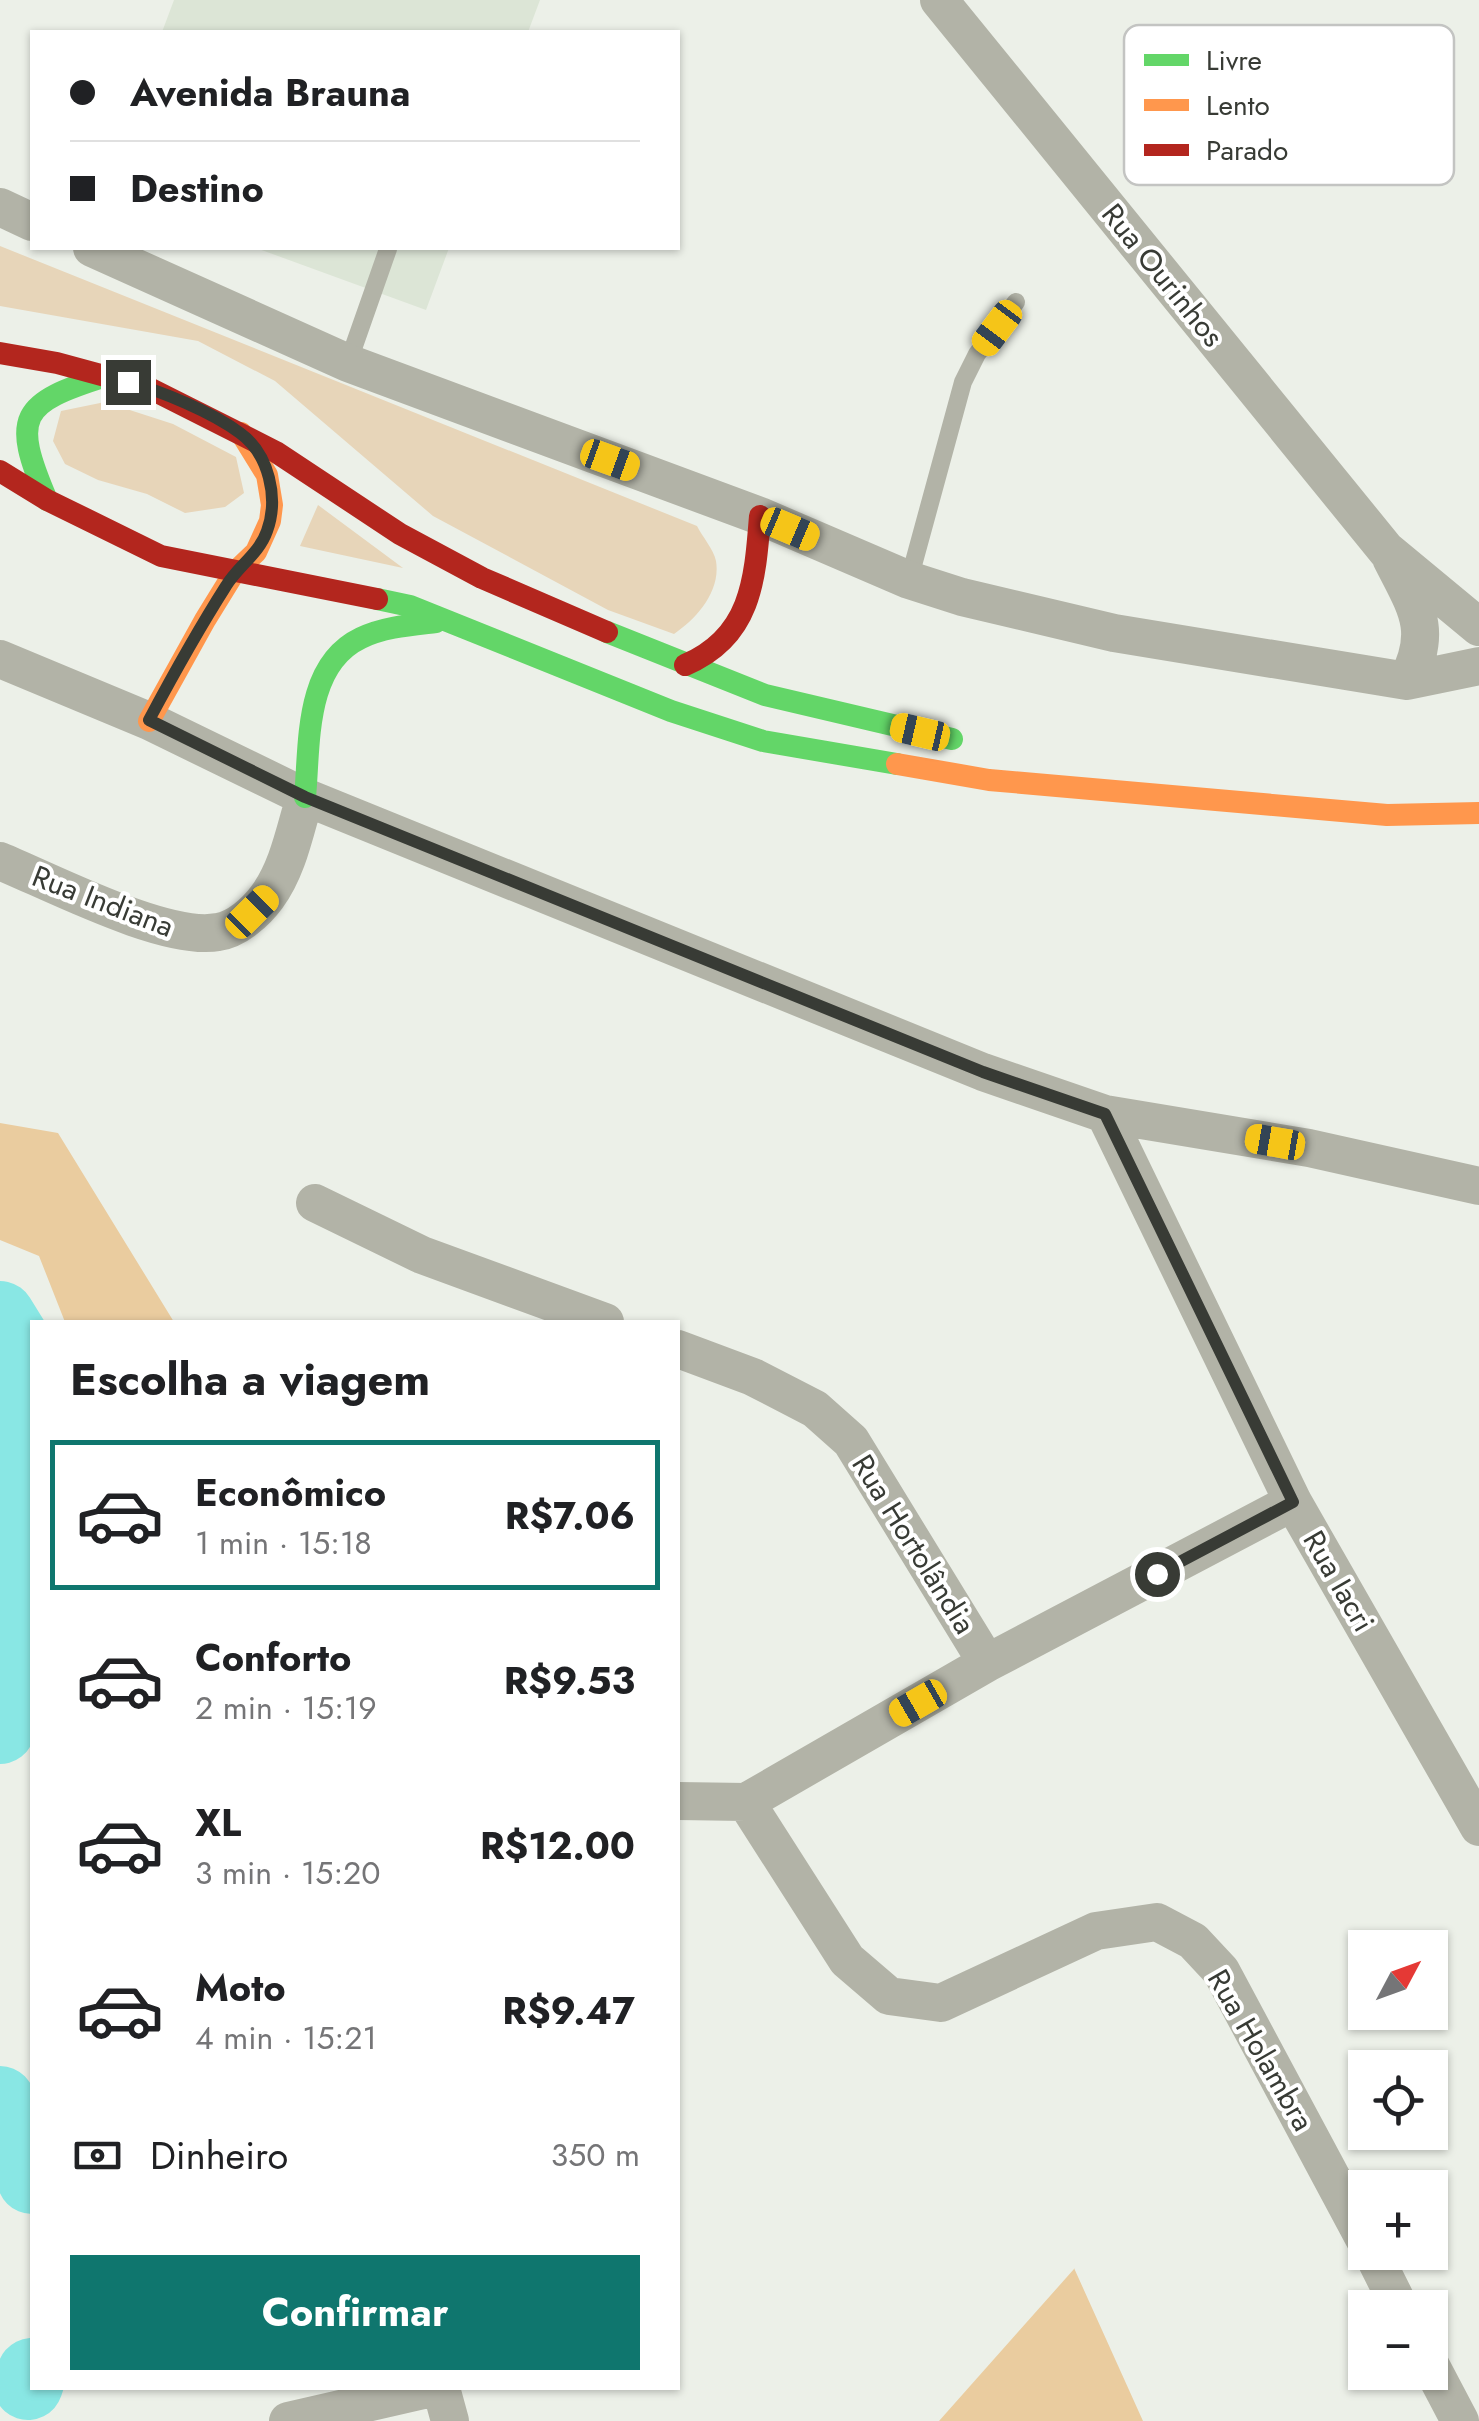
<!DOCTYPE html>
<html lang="pt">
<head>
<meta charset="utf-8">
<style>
  body { margin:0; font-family:Jost,sans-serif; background:#f6f6f6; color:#202124; height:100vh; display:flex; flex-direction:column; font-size:38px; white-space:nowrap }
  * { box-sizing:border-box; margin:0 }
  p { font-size:32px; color:#757577 }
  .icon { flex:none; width:55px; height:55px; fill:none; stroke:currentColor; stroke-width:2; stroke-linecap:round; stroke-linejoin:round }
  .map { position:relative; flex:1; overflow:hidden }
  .side { position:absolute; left:30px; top:1320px; width:650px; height:1070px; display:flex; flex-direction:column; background:#fff; border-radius:0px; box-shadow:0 2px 8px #0004 }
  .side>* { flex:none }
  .top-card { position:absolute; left:30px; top:30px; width:650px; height:220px; border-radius:0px; box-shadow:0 2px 8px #0004; display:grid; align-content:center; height:220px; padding:0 40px; background:#fff }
  .needle { width:65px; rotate:49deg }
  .buttons { position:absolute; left:1348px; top:1930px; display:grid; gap:20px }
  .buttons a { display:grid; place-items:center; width:100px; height:100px; border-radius:0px; background:#fff; box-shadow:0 2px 8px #0004; font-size:50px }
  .end { position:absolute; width:45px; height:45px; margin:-22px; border:12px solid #383b35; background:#fff; box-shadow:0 0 0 5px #fff }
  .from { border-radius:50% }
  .car { position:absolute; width:30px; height:60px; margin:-30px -15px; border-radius:12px; box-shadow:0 0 8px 2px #0007; background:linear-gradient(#f5c518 24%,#345 0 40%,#f5c518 0 76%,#345 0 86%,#f5c518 0) }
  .top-card b { display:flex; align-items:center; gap:35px; height:95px; font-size:38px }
  .top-card b+b { border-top:2px solid #e0e0e0 }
  .top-card i { width:25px; height:25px; background:#202124 }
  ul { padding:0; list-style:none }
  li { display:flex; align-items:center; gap:30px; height:150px; margin:0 20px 15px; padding:0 20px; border:5px solid transparent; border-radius:0px }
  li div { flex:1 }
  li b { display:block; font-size:38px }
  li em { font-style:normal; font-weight:700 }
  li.current { border-color:#0f766e }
  li>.icon { width:90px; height:90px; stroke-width:1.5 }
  h2 { padding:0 40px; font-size:45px; line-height:120px }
  .pay { display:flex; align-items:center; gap:25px; height:110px; padding:0 40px; font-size:38px }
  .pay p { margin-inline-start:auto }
  .button { display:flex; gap:20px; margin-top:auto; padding:20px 40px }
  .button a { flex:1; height:115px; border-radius:0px; background:#0f766e; color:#fff; font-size:40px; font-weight:700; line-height:115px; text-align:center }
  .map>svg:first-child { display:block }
</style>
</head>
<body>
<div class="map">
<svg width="1479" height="2421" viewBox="0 0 1479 2421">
  <rect width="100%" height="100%" fill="#ecf0e8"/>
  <path fill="#dce5d6" d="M174,0h366l-12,32h-366z
    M256,248h193l-23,62z"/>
  <path fill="#e7d5b9" d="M0,246l697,280c5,10 17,24 19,35 5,31 -20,58 -42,73l-66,-24 -175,-94 -158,-135 -77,-40 -198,-35z
    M105,402l68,22 63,33 8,36 -19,14 -40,6 -38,-19 -49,-14 -33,-16 -12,-23 8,-30z
    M318,505l85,63 -103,-22z"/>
  <path fill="#eacc9f" d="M0,1123l58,10 116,189h-109l-26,-66 -39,-16z
    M1074,2268l69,153h-204l135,-152z"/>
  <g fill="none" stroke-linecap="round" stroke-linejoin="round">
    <path stroke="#89e7e4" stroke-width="70" d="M0,1316l26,42 3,135 -29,236
      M0,2101l32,78
      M28,2385l4,-12"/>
    <path stroke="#b2b3a7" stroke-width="18" d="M348,363l40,-114
      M909,580l54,-198 14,-28 39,-52"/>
    <path stroke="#b2b3a7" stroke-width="38" d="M939,0l447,550 93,77
      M0,207l32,15
      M92,248l256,115 412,153 149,64 53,17 152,36 293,48 72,-15
      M1391,558c24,48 43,71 16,123
      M0,659l149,62 156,76 678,275 122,42 204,34 170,38
      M0,861c51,21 166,81 218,71 19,-3 38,-20 49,-35 21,-28 28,-67 38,-100
      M1105,1114l188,388 186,325
      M315,1203l107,52 183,67
      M678,1349l75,28 62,32 36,32 136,222
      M678,1801l68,1 241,-139 306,-161
      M746,1802l101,158 42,36 52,7 155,-72 61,-9 36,19 28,30 144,269
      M1372,2252l28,56
      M1430,2364l30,57
      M441,2388l9,33
      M288,2421l144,-33"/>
    <path stroke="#63d668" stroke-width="22" d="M47,500c-36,-84 -27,-97 59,-124
      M377,599l33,7 261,105 92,30 134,23
      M607,632l158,63 187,44
      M305,797c5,-53 -1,-132 56,-159 23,-11 50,-13 75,-16"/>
    <path stroke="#ff974d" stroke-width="22" d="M149,721l56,-101 29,-47 22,-21 14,-31 2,-16 -5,-30 -26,-42
      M897,764l92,16 398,35 92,-2"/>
    <path stroke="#b3261e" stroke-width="22" d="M0,353l57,10 92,25 127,64 124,82 82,44 125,54
      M0,471l47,29 114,56 216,43
      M685,665c66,-28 70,-84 75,-149"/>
  </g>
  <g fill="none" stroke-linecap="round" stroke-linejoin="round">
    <path stroke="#383b35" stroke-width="12" d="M128,382c33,9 84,30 112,51 29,21 39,65 27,98 -8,23 -29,35 -41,55 -28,44 -53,89 -77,134l156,77 678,275 122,42 188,388 -136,72"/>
  </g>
  <g text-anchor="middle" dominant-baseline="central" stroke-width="8" stroke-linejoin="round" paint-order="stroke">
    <g font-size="30" fill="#383b35" stroke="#fff">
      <text transform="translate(1163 275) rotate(51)">Rua Ourinhos</text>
      <text transform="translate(103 901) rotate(21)">Rua Indiana</text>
      <text transform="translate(914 1544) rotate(58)">Rua Hortolândia</text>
      <text transform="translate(1339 1581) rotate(60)">Rua Iacri</text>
      <text transform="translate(1261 2050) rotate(60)">Rua Holambra</text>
    </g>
  </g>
  <rect x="1124" y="25" width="330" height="160" rx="15" fill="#fff" stroke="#c3c4c2" stroke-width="2.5"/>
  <rect x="1144" y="54" width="45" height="12" fill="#63d668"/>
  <rect x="1144" y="99" width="45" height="12" fill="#ff974d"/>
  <rect x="1144" y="144" width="45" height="12" fill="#b3261e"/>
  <g font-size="28" fill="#383b35">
    <text x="1206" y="70">Livre</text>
    <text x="1206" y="115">Lento</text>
    <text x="1206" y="160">Parado</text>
  </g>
</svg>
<div class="buttons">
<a><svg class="needle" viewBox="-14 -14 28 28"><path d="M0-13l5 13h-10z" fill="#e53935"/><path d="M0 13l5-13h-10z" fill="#757577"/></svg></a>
<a><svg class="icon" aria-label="locate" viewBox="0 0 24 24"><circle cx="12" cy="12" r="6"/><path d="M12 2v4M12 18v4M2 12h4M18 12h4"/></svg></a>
<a>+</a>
<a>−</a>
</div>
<i class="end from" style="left:1157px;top:1574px"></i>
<i class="end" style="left:128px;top:382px"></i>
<i class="car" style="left:997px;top:328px;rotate:217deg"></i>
<i class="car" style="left:610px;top:460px;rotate:110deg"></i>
<i class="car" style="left:790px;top:529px;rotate:113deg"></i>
<i class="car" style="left:920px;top:732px;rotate:283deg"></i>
<i class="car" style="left:252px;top:912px;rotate:45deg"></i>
<i class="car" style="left:1275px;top:1142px;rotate:280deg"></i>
<i class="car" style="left:918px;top:1703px;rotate:240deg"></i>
<div class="top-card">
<b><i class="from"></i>Avenida Brauna</b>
<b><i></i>Destino</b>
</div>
<section class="side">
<h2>Escolha a viagem</h2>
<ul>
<li class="current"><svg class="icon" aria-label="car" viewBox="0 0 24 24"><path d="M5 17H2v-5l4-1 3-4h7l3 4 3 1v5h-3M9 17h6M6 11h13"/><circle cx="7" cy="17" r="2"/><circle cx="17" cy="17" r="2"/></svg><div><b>Econômico</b><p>1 min · 15:18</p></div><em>R$7.06</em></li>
<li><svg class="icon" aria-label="car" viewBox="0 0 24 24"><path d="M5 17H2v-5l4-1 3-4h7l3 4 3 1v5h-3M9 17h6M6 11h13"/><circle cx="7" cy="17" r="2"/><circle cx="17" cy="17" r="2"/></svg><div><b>Conforto</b><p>2 min · 15:19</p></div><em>R$9.53</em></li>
<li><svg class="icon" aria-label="car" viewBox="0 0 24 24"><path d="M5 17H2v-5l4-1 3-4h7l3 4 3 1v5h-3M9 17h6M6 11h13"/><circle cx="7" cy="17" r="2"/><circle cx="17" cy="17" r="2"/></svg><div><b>XL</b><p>3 min · 15:20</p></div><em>R$12.00</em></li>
<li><svg class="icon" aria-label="car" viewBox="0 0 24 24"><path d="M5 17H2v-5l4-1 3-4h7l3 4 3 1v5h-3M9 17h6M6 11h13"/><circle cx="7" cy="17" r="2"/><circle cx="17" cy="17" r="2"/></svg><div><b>Moto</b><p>4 min · 15:21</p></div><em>R$9.47</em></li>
</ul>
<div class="pay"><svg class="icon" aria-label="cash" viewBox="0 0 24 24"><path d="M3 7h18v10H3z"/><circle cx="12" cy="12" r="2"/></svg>Dinheiro<p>350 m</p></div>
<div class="button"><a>Confirmar</a></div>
</section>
</div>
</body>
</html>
